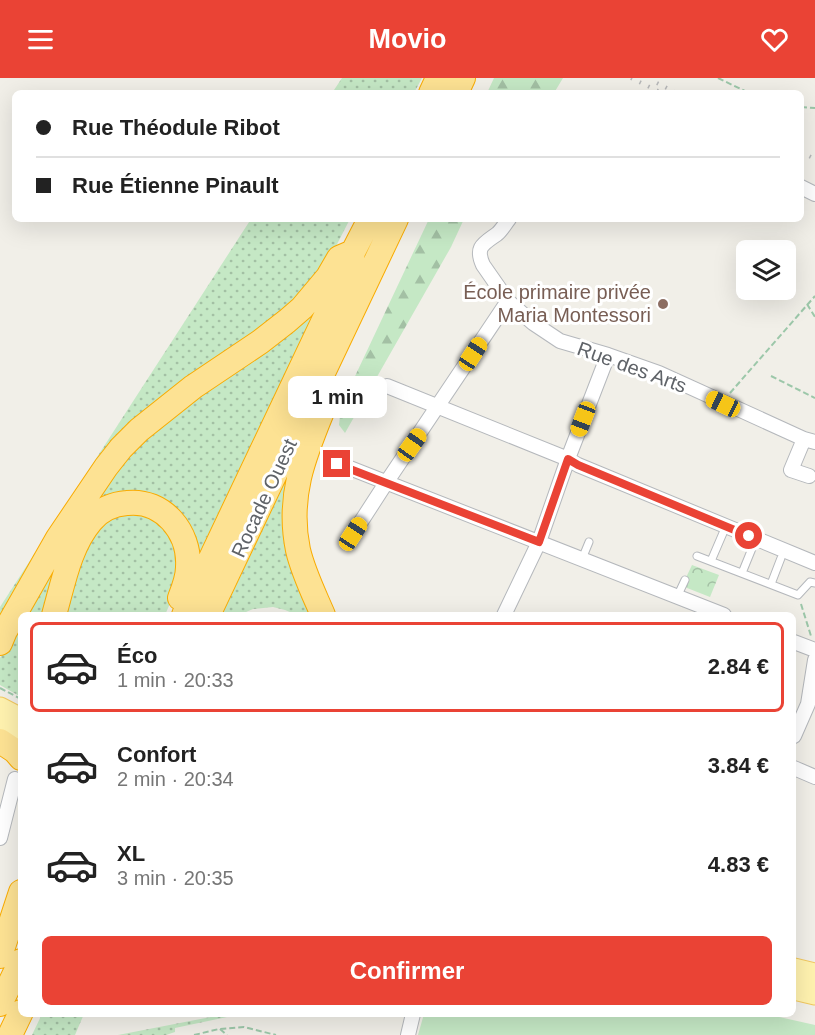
<!DOCTYPE html>
<html lang="fr">
<head>
<meta charset="utf-8">
<style>
  body { margin:0; font-family:Helvetica,sans-serif; background:#f2f2f2; color:#222; height:100vh; display:flex; flex-direction:column; font-size:22px; white-space:nowrap }
  * { box-sizing:border-box; margin:0 }
  p { font-size:20px; color:#767676 }
  .icon { flex:none; width:33px; height:33px; fill:none; stroke:currentColor; stroke-width:2; stroke-linecap:round; stroke-linejoin:round }
  .map { position:relative; flex:1; overflow:hidden }
  .drawer { position:absolute; left:18px; top:534px; width:778px; height:405px; display:flex; flex-direction:column; background:#fff; border-radius:9px; box-shadow:0 6px 24px #0002 }
  .drawer>* { flex:none }
  .banner { position:absolute; left:12px; top:12px; width:792px; height:132px; border-radius:9px; box-shadow:0 6px 24px #0002; display:grid; align-content:center; height:132px; padding:0 24px; background:#fff }
  .buttons { position:absolute; left:736px; top:162px; display:grid; gap:12px }
  .buttons a { display:grid; place-items:center; width:60px; height:60px; border-radius:9px; background:#fff; box-shadow:0 6px 24px #0002; font-size:30px }
  .end { position:absolute; width:27px; height:27px; margin:-14px; border:8px solid #ea4335; background:#fff; box-shadow:0 0 0 3px #fff }
  .from { border-radius:50% }
  .bubble { position:absolute; height:42px; border-radius:9px; background:#fff; box-shadow:0 6px 24px #0002; font-size:20px; font-weight:700; line-height:42px; text-align:center }
  .car { position:absolute; width:18px; height:36px; margin:-18px -9px; border-radius:8px; box-shadow:0 0 4px 2px #0007; background:linear-gradient(#f5c518 24%,#345 0 40%,#f5c518 0 76%,#345 0 86%,#f5c518 0) }
  .banner b { display:flex; align-items:center; gap:21px; height:57px; font-size:22px }
  .banner b+b { border-top:2px solid #e0e0e0 }
  .banner i { width:15px; height:15px; background:#222 }
  ul { padding:10px 0 0; list-style:none }
  li { display:flex; align-items:center; gap:18px; height:90px; margin:0 12px 9px; padding:0 12px; border:3px solid transparent; border-radius:9px }
  li div { flex:1 }
  li b { display:block; font-size:22px }
  li em { font-style:normal; font-weight:700 }
  li.selected { border-color:#ea4335 }
  li>.icon { width:54px; height:54px; stroke-width:1.5 }
  .action { display:flex; gap:12px; margin-top:auto; padding:12px 24px }
  .action a { flex:1; height:69px; border-radius:9px; background:#ea4335; color:#fff; font-size:24px; font-weight:700; line-height:69px; text-align:center }
  header { display:flex; justify-content:space-between; align-items:center; height:78px; padding:0 24px; background:#ea4335; color:#fff; font-size:27px; font-weight:700 }
  .map>svg:first-child { display:block }
</style>
</head>
<body>
<header><svg class="icon" aria-label="menu" viewBox="0 0 24 24"><path d="M4 6h16M4 12h16M4 18h16"/></svg>Movio<svg class="icon" aria-label="heart" viewBox="0 0 24 24"><path d="M12 20l-8-8c-3-5 5-10 8-4 3-6 11-1 8 4z"/></svg></header>
<div class="map">
<svg width="815" height="957" viewBox="0 0 815 957">
  <defs>
    <pattern id="grass-dots" width="8" height="8" patternUnits="userSpaceOnUse" patternTransform="scale(1.5)"><rect width="8" height="8" fill="#c5e8c5"/><path d="M2 2h.1M6 6h.1" fill="none" stroke="#a3c0a4" stroke-width="1.8" stroke-linecap="round"/></pattern>
    <pattern id="forest-firs" width="22" height="20" patternUnits="userSpaceOnUse" patternTransform="scale(1.5)"><rect width="22" height="20" fill="#c5e8c5"/><path d="M5 1l3.5 6h-7zM16 11l3.5 6h-7z" fill="#a3c0a4"/></pattern>
    <pattern id="park-crowns" width="20" height="18" patternUnits="userSpaceOnUse" patternTransform="scale(1.5)"><rect width="20" height="18" fill="#c5e8c5"/><path d="M2 6a3 3 0 1 1 6 0M12 15a3 3 0 1 1 6 0" fill="none" stroke="#a3c0a4"/></pattern>
  </defs>
  <rect width="100%" height="100%" fill="#f1efe8"/>
  <path fill="url(#grass-dots)" d="M342,0h80l-8,15h-82z
    M251,141h99l-16,31 -25,40 -182,140 -127,191v-14z
    M318,226l-124,260 -7,-30 -75,-33 -63,114h-21l13,-27 77,-129z
    M290,394l29,143h-22l-12,-5 -12,-3 -20,2 -14,6h-17z
    M148,435l29,29 -2,50 -10,23h-104l15,-56 30,-42z
    M21,548v71l-21,-12v-27z
    M42,936h42l-9,21h-43z
    M221,937l6,2 -52,11v4l-9,3h-48z"/>
  <path fill="url(#forest-firs)" d="M494,0h69l-9,15h-67z
    M429,141h35l-13,28 -106,186 -6,-8 2,-19z"/>
  <path fill="url(#park-crowns)" d="M692,487l27,10 -9,22 -28,-11z"/>
  <path fill="#c5e8c5" d="M424,936h342l49,11v10h-397z"/>
  <g fill="none" stroke-linecap="round" stroke-linejoin="round">
    <g stroke="#b5b8bc" stroke-width="9">
      <path id="lane" d="M697,478l101,39 12,-13 5,1
        M582,481l7,-17
        M711,483l12,-28
        M742,495l11,-27
        M771,506l10,-26
        M677,519l8,-17"/>
    </g>
    <g stroke="#b5b8bc" stroke-width="16">
      <path id="street" d="M801,109l14,7
        M509,141c-4,5 -8,12 -12,15 -14,10 -22,13 -14,31l25,36 25,22 27,18 48,14 51,18 145,66 11,3
        M387,308l181,73 10,6 237,98
        M804,361l-13,31 18,6
        M337,385l387,152
        M353,456l33,-51 122,-182
        M504,537l35,-73 30,-86 39,-101
        M794,564l21,8
        M794,658l14,-32 7,-44
        M794,690l21,9
        M0,760l15,-59
        M408,957l5,-21"/>
    </g>
    <g stroke="#f2c960" stroke-width="23">
      <path id="primary" d="M0,630l21,11
        M0,650l21,12
        M794,891l21,5
        M794,911l21,5"/>
    </g>
    <g stroke="#f9ab00" stroke-width="26">
      <path id="highway" d="M431,15l7,-15
        M456,15l7,-15
        M54,537c9,-31 15,-68 37,-94 9,-11 21,-17 36,-18 36,-4 63,29 61,64 0,11 -4,21 -8,31
        M184,537l167,-352 2,-11 17,-33
        M208,537l188,-396
        M323,537c-9,-21 -20,-43 -25,-65 -12,-58 9,-101 30,-153
        M0,565l5,-12 53,-93 48,-71 15,-19 18,-18 54,-43 67,-45 27,-21 15,-13 26,-31 11,-19 14,-6
        M0,663l15,10 6,7
        M0,878l21,-64
        M0,926l21,-43
        M10,957l11,-23"/>
    </g>
    <path stroke="#9cc7a9" stroke-width="2" stroke-dasharray="6 3" stroke-linecap="butt" d="M718,0l31,15
      M801,29l14,1
      M807,226l8,13
      M771,298l44,22
      M730,315l85,-97
      M801,526l10,32
      M0,610l21,11
      M220,951l7,6
      M194,957l25,-6 25,-2 32,8"/>
    <use href="#lane" stroke="#fff" stroke-width="7"/>
    <use href="#street" stroke="#fff" stroke-width="14"/>
    <use href="#primary" stroke="#fff2af" stroke-width="21"/>
    <use href="#highway" stroke="#fde293" stroke-width="24"/>
    <path stroke="#b6b7b8" stroke-width="4" stroke-dasharray="1.5 8" stroke-linecap="butt" d="M631,0l31,15
      M657,5l20,10
      M801,74l14,7"/>
  </g>
  <g fill="none" stroke-linecap="round" stroke-linejoin="round">
    <path stroke="#ea4335" stroke-width="8" d="M337,386l202,78 29,-83 10,6 171,71"/>
  </g>
  <circle fill="#8d6e63" stroke="#fff" stroke-width="2" cx="663" cy="226" r="6"/>
  <g text-anchor="middle" dominant-baseline="central" stroke-width="6" stroke-linejoin="round" paint-order="stroke">
    <g font-size="20" fill="#785e54" stroke="#fff" text-anchor="end">
      <text x="651" y="214">École primaire privée<tspan x="651" dy="23">Maria Montessori</tspan></text>
    </g>
    <g font-size="20" fill="#5f6368" stroke="#fff">
      <text transform="translate(632 289) rotate(20)">Rue des Arts</text>
      <text transform="translate(264 420) rotate(-65)">Rocade Ouest</text>
    </g>
  </g>
</svg>
<div class="buttons">
<a><svg class="icon" aria-label="layers" viewBox="0 0 24 24"><path d="M12 4l9 5-9 5-9-5zM3 14l9 5 9-5"/></svg></a>
</div>
<i class="end from" style="left:749px;top:458px"></i>
<i class="end" style="left:337px;top:386px"></i>
<div class="bubble" style="left:288px;top:298px;width:99px">1 min</div>
<i class="car" style="left:473px;top:276px;rotate:33deg"></i>
<i class="car" style="left:723px;top:326px;rotate:295deg"></i>
<i class="car" style="left:583px;top:341px;rotate:201deg"></i>
<i class="car" style="left:412px;top:367px;rotate:35deg"></i>
<i class="car" style="left:353px;top:456px;rotate:33deg"></i>
<div class="banner">
<b><i class="from"></i>Rue Théodule Ribot</b>
<b><i></i>Rue Étienne Pinault</b>
</div>
<section class="drawer">
<ul>
<li class="selected"><svg class="icon" aria-label="car" viewBox="0 0 24 24"><path d="M5 17H2v-5l4-1 3-4h7l3 4 3 1v5h-3M9 17h6M6 11h13"/><circle cx="7" cy="17" r="2"/><circle cx="17" cy="17" r="2"/></svg><div><b>Éco</b><p>1 min · 20:33</p></div><em>2.84 €</em></li>
<li><svg class="icon" aria-label="car" viewBox="0 0 24 24"><path d="M5 17H2v-5l4-1 3-4h7l3 4 3 1v5h-3M9 17h6M6 11h13"/><circle cx="7" cy="17" r="2"/><circle cx="17" cy="17" r="2"/></svg><div><b>Confort</b><p>2 min · 20:34</p></div><em>3.84 €</em></li>
<li><svg class="icon" aria-label="car" viewBox="0 0 24 24"><path d="M5 17H2v-5l4-1 3-4h7l3 4 3 1v5h-3M9 17h6M6 11h13"/><circle cx="7" cy="17" r="2"/><circle cx="17" cy="17" r="2"/></svg><div><b>XL</b><p>3 min · 20:35</p></div><em>4.83 €</em></li>
</ul>
<div class="action"><a>Confirmer</a></div>
</section>
</div>
</body>
</html>
